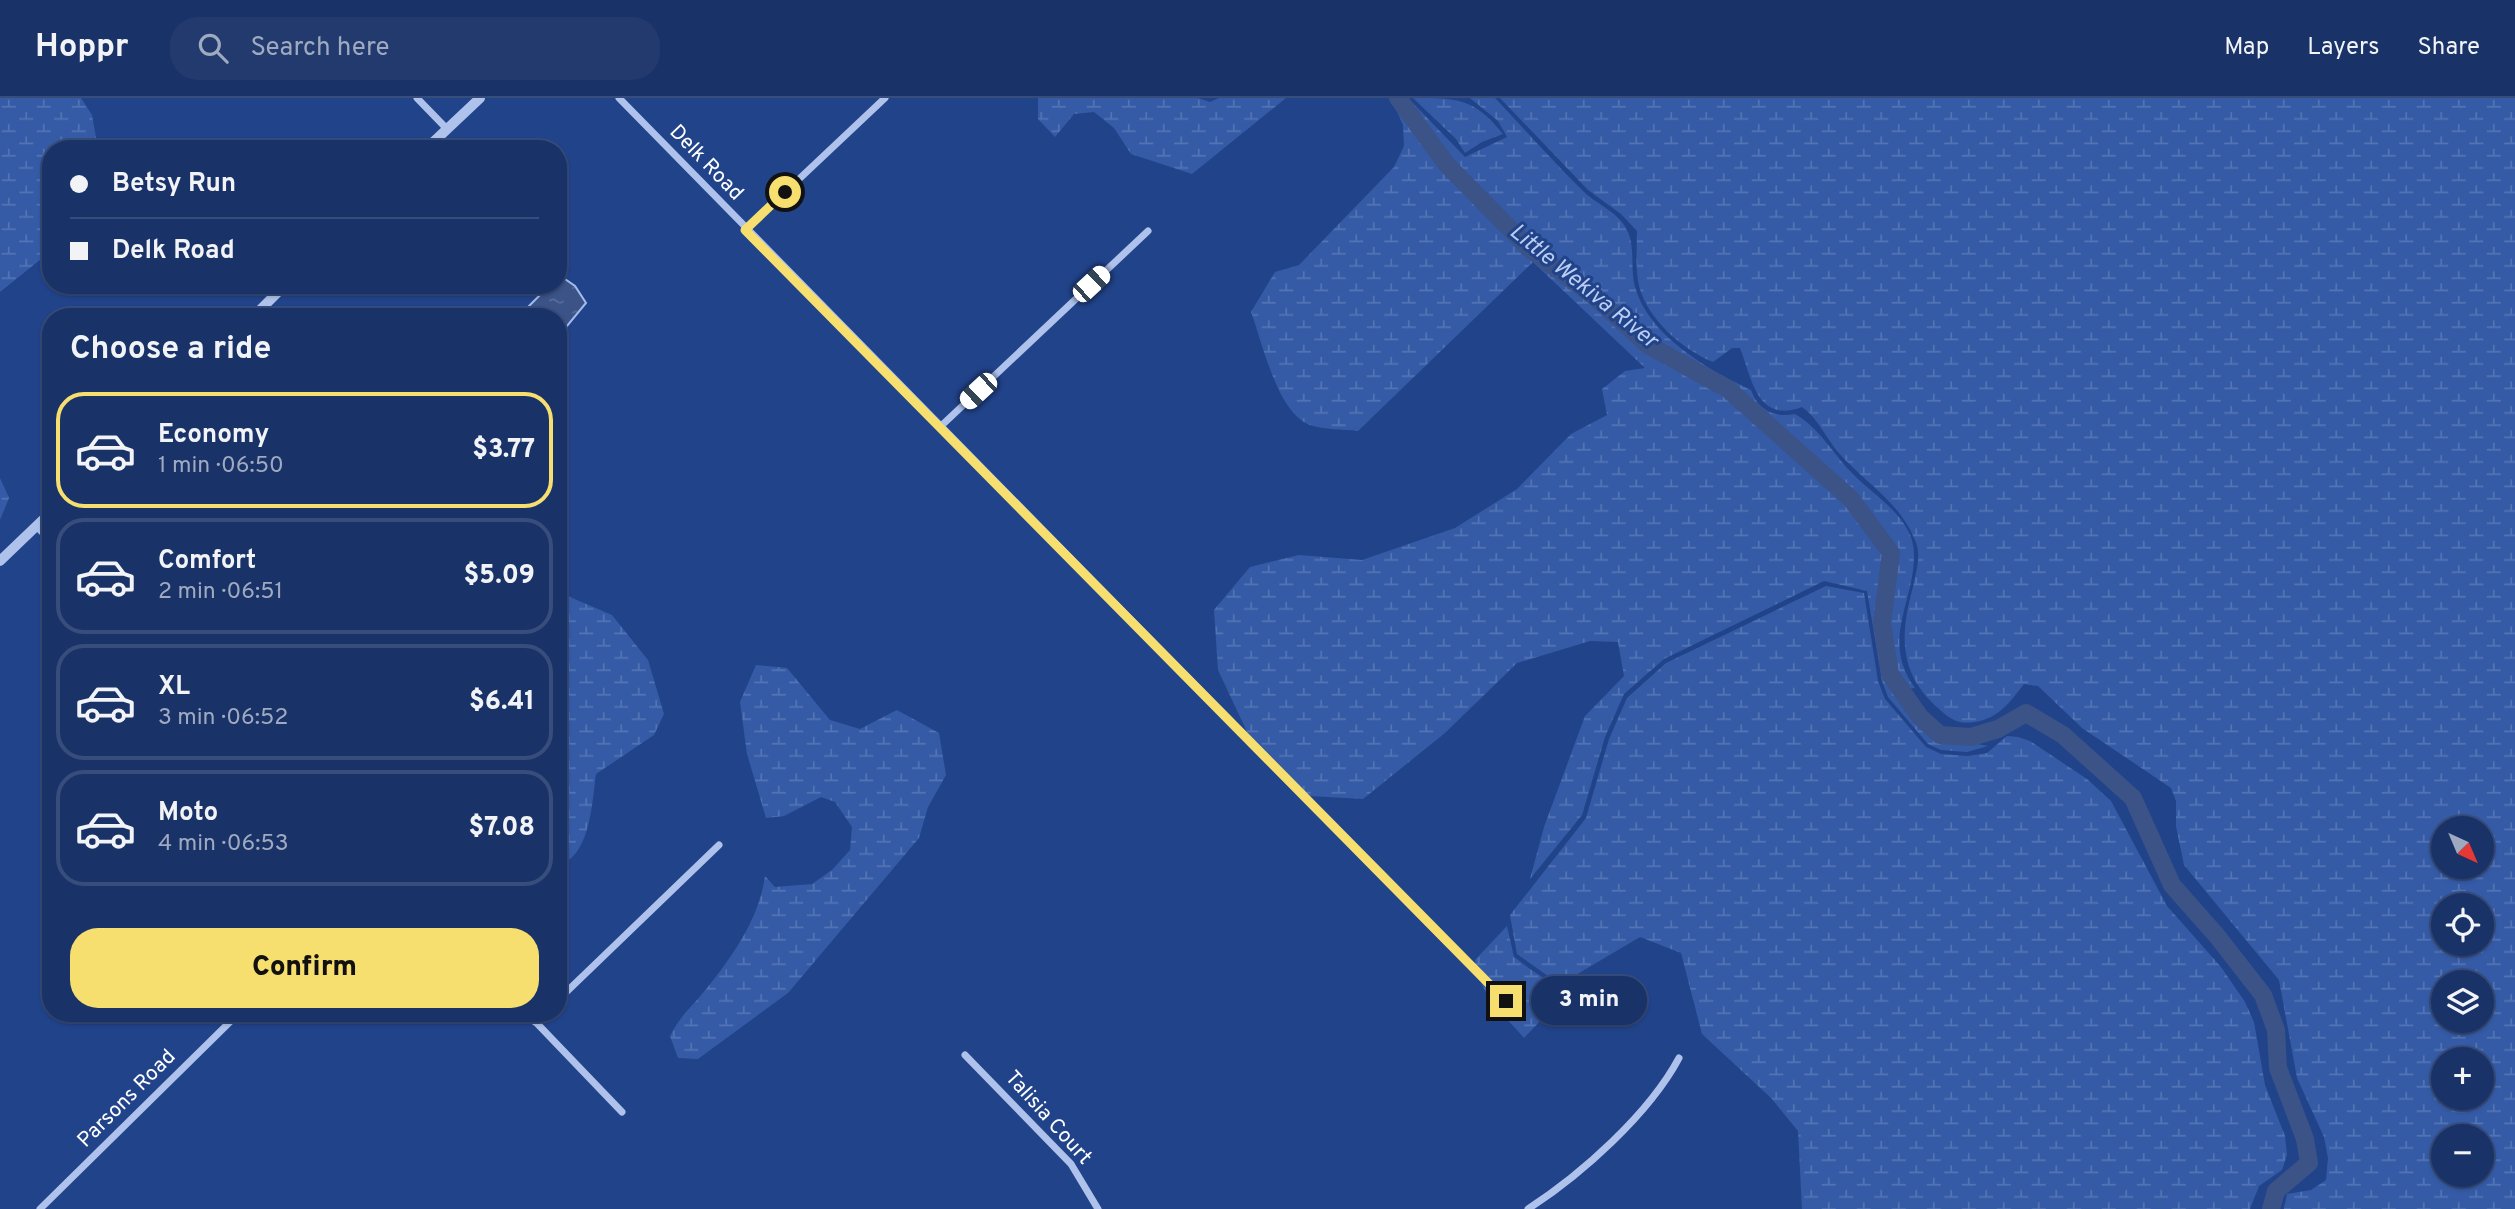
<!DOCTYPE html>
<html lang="en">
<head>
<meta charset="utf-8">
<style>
  body { margin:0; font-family:Overpass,sans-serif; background:#223a6e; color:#f1f3f6; height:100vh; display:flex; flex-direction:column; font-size:26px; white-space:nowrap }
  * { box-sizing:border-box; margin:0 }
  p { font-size:23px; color:#9faac0 }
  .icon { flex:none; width:38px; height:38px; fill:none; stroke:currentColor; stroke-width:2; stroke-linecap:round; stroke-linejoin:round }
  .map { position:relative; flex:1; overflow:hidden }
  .drawer { position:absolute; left:42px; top:210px; width:525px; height:714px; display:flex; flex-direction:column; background:#193268; border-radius:28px; box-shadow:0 2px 5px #0004,0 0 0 2px #374d7c }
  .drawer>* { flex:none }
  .top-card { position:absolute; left:42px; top:42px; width:525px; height:154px; border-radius:28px; box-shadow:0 2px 5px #0004,0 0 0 2px #374d7c; display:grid; align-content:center; height:154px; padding:0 28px; background:#193268 }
  .needle { width:46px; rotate:136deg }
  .tools { position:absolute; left:2431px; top:718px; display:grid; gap:14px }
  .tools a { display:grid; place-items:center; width:63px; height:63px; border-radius:50%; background:#193268; box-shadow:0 2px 5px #0004,0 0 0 2px #374d7c; font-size:35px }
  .end { position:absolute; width:32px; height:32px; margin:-16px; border:9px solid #f7df6f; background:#111; box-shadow:0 0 0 4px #111 }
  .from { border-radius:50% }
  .bubble { position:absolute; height:49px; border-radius:24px; background:#193268; box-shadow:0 2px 5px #0004,0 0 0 2px #374d7c; font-size:23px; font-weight:800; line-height:49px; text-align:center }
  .car { position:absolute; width:21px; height:42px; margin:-21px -10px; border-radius:9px; box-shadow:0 0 5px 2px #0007; background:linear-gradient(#fff 24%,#345 0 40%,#fff 0 76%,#345 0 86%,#fff 0) }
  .top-card b { display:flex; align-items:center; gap:24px; height:66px; font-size:26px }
  .top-card b+b { border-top:2px solid #374d7c }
  .top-card i { width:18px; height:18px; background:#f1f3f6 }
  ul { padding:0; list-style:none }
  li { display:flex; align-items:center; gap:21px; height:116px; margin:0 14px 10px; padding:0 14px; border:4px solid #374d7c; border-radius:28px }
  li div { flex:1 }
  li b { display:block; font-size:26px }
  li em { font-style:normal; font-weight:800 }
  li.current { border-color:#f7df6f }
  li>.icon { width:63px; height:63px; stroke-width:1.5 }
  h2 { padding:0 28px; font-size:32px; line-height:84px }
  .primary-button { display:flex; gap:14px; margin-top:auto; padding:14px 28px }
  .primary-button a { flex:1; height:80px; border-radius:28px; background:#f7df6f; color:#111; font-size:28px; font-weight:800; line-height:80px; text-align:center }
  header { display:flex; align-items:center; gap:42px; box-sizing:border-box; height:98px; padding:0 35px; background:#193268; border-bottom:2px solid #374d7c }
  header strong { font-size:33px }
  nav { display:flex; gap:38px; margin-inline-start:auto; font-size:24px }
  .search { width:490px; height:63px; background:#223a6e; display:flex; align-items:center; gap:18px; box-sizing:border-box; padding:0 24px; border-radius:28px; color:#9faac0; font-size:26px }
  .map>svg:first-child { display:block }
</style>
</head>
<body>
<header>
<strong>Hoppr</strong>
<div class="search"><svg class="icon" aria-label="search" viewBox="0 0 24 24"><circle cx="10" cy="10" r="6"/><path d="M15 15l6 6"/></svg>Search here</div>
<nav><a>Map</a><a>Layers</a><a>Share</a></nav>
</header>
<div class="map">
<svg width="2515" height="1111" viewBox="0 0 2515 1111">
  <defs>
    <pattern id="wetland-marsh" width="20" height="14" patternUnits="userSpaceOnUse" patternTransform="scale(1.75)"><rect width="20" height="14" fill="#355ba7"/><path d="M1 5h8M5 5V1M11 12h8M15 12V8" fill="none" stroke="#5374b4"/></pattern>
    <pattern id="water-ripples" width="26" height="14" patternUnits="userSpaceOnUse" patternTransform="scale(1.75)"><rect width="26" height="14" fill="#3b5387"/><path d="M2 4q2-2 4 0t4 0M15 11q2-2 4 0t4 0" fill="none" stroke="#586d99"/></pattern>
  </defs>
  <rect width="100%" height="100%" fill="#21438a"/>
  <path fill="url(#wetland-marsh)" fill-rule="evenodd" d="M0,0h81l11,17 6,34h-47v102l-51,41z
    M1038,0h160l12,4 9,-4h67l-94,76 -61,-20 -17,-26 -20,-16 -20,2 -19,23 -17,-18z
    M1391,0h17l57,59 42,-20 -9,-16 -28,-23h25c29,31 58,63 88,93 11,11 28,18 38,30 17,19 8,43 14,66 13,48 73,83 116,103 7,20 23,28 44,24 24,14 37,38 55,57 22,24 64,46 64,83 1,48 -34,86 1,134l-10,1 -3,14c30,31 44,35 86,43l-21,6 -26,-2 -13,-6 -40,-47 -6,-16 -15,-90 -43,-10 -160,78 -40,35 -19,43 -23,78 -52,64 14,-52 41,-111 39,-40 -6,-34 -28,-1 -73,22 -72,70 -82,66 -53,-3 -53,-43 -39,-83 -4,-60 36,-43 49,-12 63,5 93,-32 62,-39 54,-55 36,-19 -5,-26 23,-18 20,-3 -112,-106 -175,169c-15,-2 -34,-1 -48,-6 -33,-12 -48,-84 -59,-113l24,-40 24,-7 95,-98 10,-21 -1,-21z
    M1413,0c45,0 61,0 90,36l-21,8 -17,11 -9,-14z
    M1500,0h1015v1111h-231l3,-15 24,-4 15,-10 2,-22 -4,-21 -27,-59 -18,-98 -95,-115 -8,-39v-25l-5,-13 -89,-60 -44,-42 -14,-2c-14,18 -25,34 -49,38 -17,3 -25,-3 -37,-14 -40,-35 -38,-74 -25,-121 3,-16 9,-32 2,-47 -16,-39 -50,-57 -77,-88 -12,-14 -20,-34 -36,-45 -45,17 -50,-28 -62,-59h-8l-19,14c-31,-13 -65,-42 -74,-76 -4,-18 -2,-37 -2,-55l-16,-17 -33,-24zM2443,730h39v38h-39zM2443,807h39v38h-39zM2443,884h39v38h-39zM2443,961h39v38h-39zM2443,1038h39v38h-39z
    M0,380l9,20 -9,22z
    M1826,488l38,7 14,88 7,18 41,48 15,7 27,2 19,-3 20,-17 11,1 12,4 57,38 24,22 56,105 54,61 24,35 9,20 11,63 20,51 2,19 -5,15 -23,16 -9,23h-448l-4,-78 -27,-33 -69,-64 -21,-81 -41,-16 -71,42 -21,-3 -31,-22 -7,-39 76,-97 23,-79 18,-41 39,-35z
    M558,494l54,23 36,45 16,54 -10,21 -58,39c-4,27 -5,83 -38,91z
    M756,567l31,3 43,52 30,9 37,-19 42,23 7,42 -18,32 -9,31 -131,155 -90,66 -20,-1 -8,-22c12,-23 22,-29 37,-48 26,-33 52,-69 58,-112l10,11 37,-3 20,-14 18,-20 2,-23 -17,-25 -14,-5 -37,19 -18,2 -19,-64 -7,-52z
    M1507,828l7,31c25,18 40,35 70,18l-60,63c-20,-23 -46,-45 -49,-78z"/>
  <path fill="url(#water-ripples)" stroke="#a2bcec" stroke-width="2" d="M562,179l13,9 11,17 -28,34v-20h-40l32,-32h8v-6z"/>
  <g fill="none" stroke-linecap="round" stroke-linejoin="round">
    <path stroke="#3b5387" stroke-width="18" d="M1398,0l49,67 84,85 64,47 53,48 80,44 123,110 40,54 -9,70 8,51 30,43 20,18 31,2 27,-8 28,-16 37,22 70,63 39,87 45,51 46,59 13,35 2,38 27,71 4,24 -33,28 -5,18"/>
    <path stroke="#aec2eb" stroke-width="7" d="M417,0l30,31
      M619,0l886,903
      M745,132l140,-132
      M940,329l208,-196
      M36,428l15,15
      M558,902l161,-155
      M527,915l95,99
      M535,924l9,-9
      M965,957l106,109 27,45
      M40,1111l199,-196
      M1528,1111c54,-35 121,-95 151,-151"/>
    <path stroke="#aec2eb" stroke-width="10" d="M426,51l54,-51
      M253,219l32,-32
      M0,463l51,-49"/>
  </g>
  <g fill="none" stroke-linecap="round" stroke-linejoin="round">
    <path stroke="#f7df6f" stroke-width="9" d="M785,94l-40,38 761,771"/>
  </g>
  <g text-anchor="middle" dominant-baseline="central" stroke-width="6" stroke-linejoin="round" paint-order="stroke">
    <g font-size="21" fill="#fff" stroke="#21438a">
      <text transform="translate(706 65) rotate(46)">Delk Road</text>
      <text transform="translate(127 1001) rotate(-45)">Parsons Road</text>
      <text transform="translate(1048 1020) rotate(48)">Talisia Court</text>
    </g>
    <g font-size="23" font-style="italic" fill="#bacdf2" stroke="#21438a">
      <text transform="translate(1583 189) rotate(39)">Little Wekiva River</text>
    </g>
  </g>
</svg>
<div class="tools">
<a><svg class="needle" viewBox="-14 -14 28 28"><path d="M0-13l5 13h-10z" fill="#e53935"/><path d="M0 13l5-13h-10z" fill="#9faac0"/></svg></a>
<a><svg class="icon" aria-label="locate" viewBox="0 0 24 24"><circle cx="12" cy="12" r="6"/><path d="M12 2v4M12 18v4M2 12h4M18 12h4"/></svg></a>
<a><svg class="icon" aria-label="layers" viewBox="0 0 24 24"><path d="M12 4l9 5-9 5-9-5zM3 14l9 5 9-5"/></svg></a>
<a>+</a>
<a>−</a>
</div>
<i class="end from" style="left:785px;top:94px"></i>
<i class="end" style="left:1506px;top:903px"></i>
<div class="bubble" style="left:1531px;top:878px;width:116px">3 min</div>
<i class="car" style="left:1091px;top:186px;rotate:47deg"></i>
<i class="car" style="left:978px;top:293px;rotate:227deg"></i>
<div class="top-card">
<b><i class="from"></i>Betsy Run</b>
<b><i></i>Delk Road</b>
</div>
<section class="drawer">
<h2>Choose a ride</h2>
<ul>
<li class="current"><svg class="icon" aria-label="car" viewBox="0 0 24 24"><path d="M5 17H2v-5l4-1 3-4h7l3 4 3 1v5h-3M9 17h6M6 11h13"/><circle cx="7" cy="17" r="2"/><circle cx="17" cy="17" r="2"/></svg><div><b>Economy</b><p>1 min · 06:50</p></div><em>$3.77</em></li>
<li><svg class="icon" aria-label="car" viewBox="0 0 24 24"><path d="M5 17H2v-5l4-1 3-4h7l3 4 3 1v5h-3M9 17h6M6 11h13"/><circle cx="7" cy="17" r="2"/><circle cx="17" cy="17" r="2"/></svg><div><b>Comfort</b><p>2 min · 06:51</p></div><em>$5.09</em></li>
<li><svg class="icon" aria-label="car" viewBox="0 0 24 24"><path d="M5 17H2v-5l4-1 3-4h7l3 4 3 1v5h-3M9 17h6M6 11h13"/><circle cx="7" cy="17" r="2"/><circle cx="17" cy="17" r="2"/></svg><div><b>XL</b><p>3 min · 06:52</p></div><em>$6.41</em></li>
<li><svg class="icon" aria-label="car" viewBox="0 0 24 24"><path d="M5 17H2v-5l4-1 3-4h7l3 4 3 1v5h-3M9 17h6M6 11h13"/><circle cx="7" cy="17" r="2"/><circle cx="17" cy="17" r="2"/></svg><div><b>Moto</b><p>4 min · 06:53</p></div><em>$7.08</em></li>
</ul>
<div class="primary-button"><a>Confirm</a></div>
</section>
</div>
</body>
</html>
